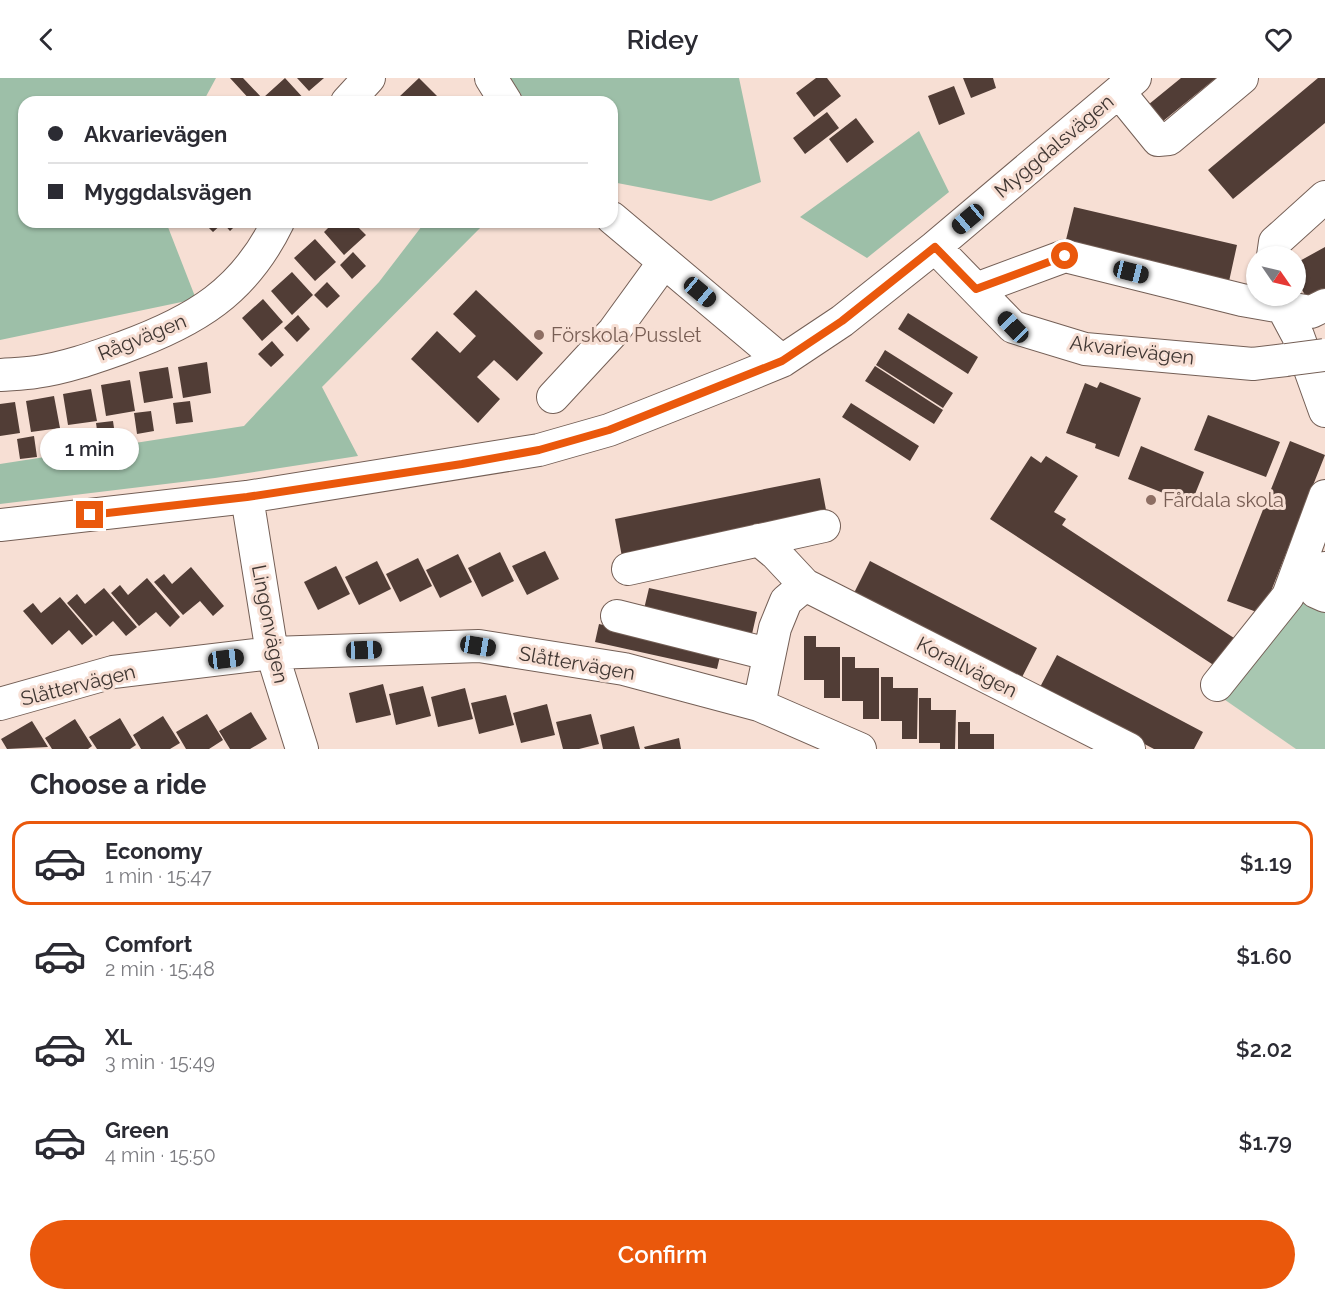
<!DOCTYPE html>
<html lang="en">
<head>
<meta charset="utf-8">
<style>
  body { margin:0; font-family:Raleway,sans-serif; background:#f7f7f7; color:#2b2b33; height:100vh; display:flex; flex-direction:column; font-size:22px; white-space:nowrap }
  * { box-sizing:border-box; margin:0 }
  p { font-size:20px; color:#7c7c81 }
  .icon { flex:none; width:33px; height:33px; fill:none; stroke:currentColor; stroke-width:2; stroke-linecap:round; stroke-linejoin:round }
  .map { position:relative; height:671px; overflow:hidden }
  .drawer { display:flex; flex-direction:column; background:#fff; flex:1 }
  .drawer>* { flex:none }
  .top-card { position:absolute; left:18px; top:18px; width:600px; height:132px; border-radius:18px; box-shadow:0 2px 4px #0004; display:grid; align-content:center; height:132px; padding:0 30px; background:#fff }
  .needle { width:39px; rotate:124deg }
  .fabs { position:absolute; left:1246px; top:168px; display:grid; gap:12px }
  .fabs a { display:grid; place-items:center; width:60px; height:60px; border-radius:50%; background:#fff; box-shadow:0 2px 4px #0004; font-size:30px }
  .end { position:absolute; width:27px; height:27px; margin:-14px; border:8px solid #ea580c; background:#fff; box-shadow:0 0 0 3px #fff }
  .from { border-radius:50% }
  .bubble { position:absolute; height:42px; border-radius:21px; background:#fff; box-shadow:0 2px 4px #0004; font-size:20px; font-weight:600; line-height:42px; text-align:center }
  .car { position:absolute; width:18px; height:36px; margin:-18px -9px; border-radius:8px; box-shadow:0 0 4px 2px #0007; background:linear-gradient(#222 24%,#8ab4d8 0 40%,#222 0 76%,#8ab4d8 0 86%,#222 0) }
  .top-card b { display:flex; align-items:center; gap:21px; height:57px; font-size:22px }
  .top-card b+b { border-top:2px solid #e1e1e2 }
  .top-card i { width:15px; height:15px; background:#2b2b33 }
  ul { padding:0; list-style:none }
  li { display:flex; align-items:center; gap:18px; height:84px; margin:0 12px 9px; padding:0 18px; border:3px solid transparent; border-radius:18px }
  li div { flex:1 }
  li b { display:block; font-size:22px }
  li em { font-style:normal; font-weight:600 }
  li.on { border-color:#ea580c }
  li>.icon { width:54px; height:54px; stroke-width:1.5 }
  h2 { padding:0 30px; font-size:27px; line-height:72px }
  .cta { display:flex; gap:12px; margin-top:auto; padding:12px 30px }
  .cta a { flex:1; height:69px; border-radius:36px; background:#ea580c; color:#fff; font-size:24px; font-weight:600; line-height:69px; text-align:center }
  header { display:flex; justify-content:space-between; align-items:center; height:78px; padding:0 30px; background:#fff; font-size:27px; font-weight:600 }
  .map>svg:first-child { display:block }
</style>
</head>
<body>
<header><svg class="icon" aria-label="back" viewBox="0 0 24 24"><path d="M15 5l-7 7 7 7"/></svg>Ridey<svg class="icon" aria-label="heart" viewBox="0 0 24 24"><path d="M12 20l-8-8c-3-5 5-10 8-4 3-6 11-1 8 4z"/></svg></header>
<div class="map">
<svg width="1325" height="671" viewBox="0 0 1325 671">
  <rect width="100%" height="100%" fill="#f7dfd4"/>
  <path fill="#a8c7b1" d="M1303,525l22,9v137h-29l-78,-54z"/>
  <path fill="#9dbfa8" d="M0,0h216l-13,24h-179v120h142l30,77 -196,41z
    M510,0h229l22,104 -50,19 -99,-19v-80h-86z
    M919,53l30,61 -82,66 -67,-41z
    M425,144h61l-164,165 36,69 -143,22 -215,26v-40l244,-38 135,-144z"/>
  <path fill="#513d36" d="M230,0h13l19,20 -4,4h-6z
    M285,0l21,23 -2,1h-36l-4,-5z
    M297,0h27l-15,13z
    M419,0l22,22 -2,2h-35l-5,-5z
    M816,0h11l14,18 -27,21 -18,-24z
    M963,0h30l3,10 -25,10z
    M1181,0h35l-59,48 -14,-17z
    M1318,0h7v45l-92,76 -25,-29z
    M954,8l11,28 -26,11 -11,-29z
    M827,34l12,16 -34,26 -12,-16z
    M856,40l18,24 -27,21 -18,-24z
    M1074,129l163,38 -9,41 -164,-38z
    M203,144h36l-9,9 -7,-8 -10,9z
    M334,144h19l13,13 -22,20 -20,-23z
    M315,161l21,23 -21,19 -21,-23z
    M1325,169v47l-16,9 -13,-25v-15z
    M353,174l13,14 -14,13 -12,-14z
    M292,194l21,23 -21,20 -21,-24z
    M327,204l13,14 -13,12 -13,-13z
    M476,212l67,63 -26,28 -23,-21 -17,17 23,22 -22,24 -67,-64 26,-28 23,22 16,-17 -23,-22z
    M263,221l20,23 -21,19 -20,-23z
    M908,235l70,44 -10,17 -70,-45z
    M298,237l12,14 -13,13 -13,-14z
    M272,263l12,14 -13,12 -13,-13z
    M885,272l68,43 -10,15 -67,-43z
    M207,284l4,31 -28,5 -5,-31z
    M875,288l68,44 -9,14 -69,-43z
    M168,289l5,31 -29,5 -5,-31z
    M130,302l5,31 -29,5 -5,-31z
    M1100,304l41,16 -22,59 -24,-9 1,-4 -30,-11 19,-50 12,5z
    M91,311l6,32 -29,4 -5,-31z
    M54,318l6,32 -29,4 -5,-31z
    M190,323l3,21 -17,2 -3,-21z
    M15,324l5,31 -20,3v-32z
    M851,325l68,43 -9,15 -68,-44z
    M151,333l3,20 -17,3 -3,-21z
    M1208,337l72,27 -14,35 -72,-27z
    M113,343l3,21 -17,2 -3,-21z
    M74,351l3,21 -17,2 -3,-20z
    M34,358l3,21 -17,2 -3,-20z
    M1290,363l35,14 -63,159 -35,-13z
    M1141,368l63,26 -13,32 -63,-25z
    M1031,378l10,7 5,-7 32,20 -24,36 12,7 -4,6 172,113 -19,28 -225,-147z
    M820,400l7,37 -205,42 -7,-38z
    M545,473l14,28 -32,16 -15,-29z
    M500,474l14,29 -32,16 -14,-29z
    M458,476l14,28 -32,16 -14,-28z
    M418,480l14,28 -32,16 -14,-28z
    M377,483l14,28 -32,16 -14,-28z
    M870,483l167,87 -18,35 -167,-86z
    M336,488l14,28 -32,16 -14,-28z
    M191,489l33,39 -11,10 -13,-15 -17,14 -29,-33 10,-8 8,10z
    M147,500l33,39 -10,10 -14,-15 -17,14 -28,-33 9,-8 8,10z
    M104,510l33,39 -11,9 -13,-15 -17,15 -29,-33 10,-9 8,10z
    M649,510l108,24 -5,22 -108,-25z
    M60,519l33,39 -11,9 -13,-15 -17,15 -29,-34 10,-8 8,10z
    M599,546l122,28 -4,17 -122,-27z
    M804,558h12v11h24v51h-16v-18h-20z
    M1057,577l146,77 -9,17h-40l-115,-60z
    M842,579h13v11h24v51h-16v-18h-21z
    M881,599h12v11h25l-1,51h-15v-18h-21z
    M383,606l8,31 -35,8 -7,-30z
    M423,608l8,30 -35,9 -7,-31z
    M465,610l8,31 -35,8 -7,-30z
    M506,617l8,30 -35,9 -8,-31z
    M919,620h12v12h25l-1,39h-15v-6h-21z
    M547,626l8,31 -34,8 -8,-30z
    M251,634l16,27 -17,10h-20l-11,-18z
    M207,636l16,26 -14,9h-23l-10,-17z
    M591,636l8,30 -20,5h-16l-7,-27z
    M163,638l17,27 -10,6h-29l-8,-14z
    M120,640l16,27 -6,4h-33l-8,-12z
    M75,641l17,27 -4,3h-36l-7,-11z
    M32,643l16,26 -41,2 -6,-10z
    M958,644h12v12h24v15h-36z
    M634,648l6,23h-37l-3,-14z
    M679,660l2,11h-36l-1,-2z"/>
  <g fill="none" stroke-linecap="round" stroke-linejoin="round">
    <g stroke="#745f56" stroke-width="34">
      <path id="minor" d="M491,0l15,24
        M1119,14l39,48 11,-1 73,-61
        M347,24l22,-24
        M612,140l170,143
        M935,169l78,80 72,22 168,15 33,-4
        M1273,178l2,-14 50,-45
        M976,211l89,-33 177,44 69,12 14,-7
        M1279,218l4,12 15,28 27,75
        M0,297c12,-1 24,-1 36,-3 30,-4 60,-15 88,-25 71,-26 120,-55 154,-125
        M553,319l61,-66 50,-69
        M247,419l25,156 30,96
        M0,447l247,-28 292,-47 70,-20 124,-49 49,-20 60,-40 93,-74 200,-169
        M759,462l17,14 29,31 324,164
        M1325,490l-9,24 9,4
        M628,491l196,-43
        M617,538l151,38
        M1217,607l71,-89 37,-100
        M0,626l113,-32 159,-19 207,-7 145,23 135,36 101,44
        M759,627l16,-77 11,-27 19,-16"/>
    </g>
    <use href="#minor" stroke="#fff" stroke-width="32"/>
    <g stroke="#745f56" stroke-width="34" stroke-linecap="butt">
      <path id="minor-bridge" d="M1286,282l38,-5"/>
    </g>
    <use href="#minor-bridge" stroke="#fff" stroke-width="32"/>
  </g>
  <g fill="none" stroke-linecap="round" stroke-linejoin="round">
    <path stroke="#ea580c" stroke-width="8" d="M90,437l157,-18 215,-33 77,-14 70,-20 173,-69 60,-40 93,-74 41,42 89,-33"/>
  </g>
  <g fill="#8d6e63" stroke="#f7dfd4" stroke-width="2">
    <circle cx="539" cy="257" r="6"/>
    <circle cx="1151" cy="422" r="6"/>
  </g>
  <g text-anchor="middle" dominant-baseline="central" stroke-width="6" stroke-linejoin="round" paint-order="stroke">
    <g font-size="20" fill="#3f3632" stroke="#f7dfd4">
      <text transform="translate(1054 68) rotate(-40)">Myggdalsvägen</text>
      <text transform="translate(142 259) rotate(-22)">Rågvägen</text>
      <text transform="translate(1132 272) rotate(7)">Akvarievägen</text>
      <text transform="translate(270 546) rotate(79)">Lingonvägen</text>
      <text transform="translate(577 585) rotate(10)">Slåttervägen</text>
      <text transform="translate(967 589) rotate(27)">Korallvägen</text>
      <text transform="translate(78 607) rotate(-14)">Slåttervägen</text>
    </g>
    <g font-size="20" fill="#785e54" stroke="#f7dfd4" text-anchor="start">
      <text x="551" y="257">Förskola Pusslet</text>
      <text x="1163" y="422">Fårdala skola</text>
    </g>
  </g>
</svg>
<div class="fabs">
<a><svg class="needle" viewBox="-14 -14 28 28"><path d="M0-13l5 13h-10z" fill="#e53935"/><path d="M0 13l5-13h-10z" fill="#7c7c81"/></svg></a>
</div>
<i class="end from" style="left:1065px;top:178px"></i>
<i class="end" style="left:90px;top:437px"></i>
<div class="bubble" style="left:40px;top:350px;width:99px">1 min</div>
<i class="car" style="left:968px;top:141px;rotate:230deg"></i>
<i class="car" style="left:1131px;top:194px;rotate:104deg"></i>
<i class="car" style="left:700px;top:214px;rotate:130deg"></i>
<i class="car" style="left:1013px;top:249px;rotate:316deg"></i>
<i class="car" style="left:478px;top:568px;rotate:99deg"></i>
<i class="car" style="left:364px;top:572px;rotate:88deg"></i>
<i class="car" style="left:226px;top:581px;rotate:83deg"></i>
<div class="top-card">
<b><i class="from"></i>Akvarievägen</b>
<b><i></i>Myggdalsvägen</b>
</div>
</div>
<section class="drawer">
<h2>Choose a ride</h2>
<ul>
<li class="on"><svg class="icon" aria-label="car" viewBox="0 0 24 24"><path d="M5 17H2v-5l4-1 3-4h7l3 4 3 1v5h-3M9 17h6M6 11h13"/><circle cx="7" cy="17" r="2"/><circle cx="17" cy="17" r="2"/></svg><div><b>Economy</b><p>1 min · 15:47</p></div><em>$1.19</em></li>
<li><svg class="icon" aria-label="car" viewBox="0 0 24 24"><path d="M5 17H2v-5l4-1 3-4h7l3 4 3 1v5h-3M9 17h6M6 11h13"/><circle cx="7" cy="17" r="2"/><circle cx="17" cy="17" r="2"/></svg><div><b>Comfort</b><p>2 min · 15:48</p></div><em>$1.60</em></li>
<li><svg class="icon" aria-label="car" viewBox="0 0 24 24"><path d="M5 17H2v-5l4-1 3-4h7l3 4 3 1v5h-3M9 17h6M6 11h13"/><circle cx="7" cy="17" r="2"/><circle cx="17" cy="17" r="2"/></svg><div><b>XL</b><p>3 min · 15:49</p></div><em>$2.02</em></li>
<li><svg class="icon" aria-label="car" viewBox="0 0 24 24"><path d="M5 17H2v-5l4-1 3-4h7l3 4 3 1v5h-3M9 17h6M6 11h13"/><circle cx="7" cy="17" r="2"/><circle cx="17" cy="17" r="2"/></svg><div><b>Green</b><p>4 min · 15:50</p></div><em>$1.79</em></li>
</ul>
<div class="cta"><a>Confirm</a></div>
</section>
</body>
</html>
